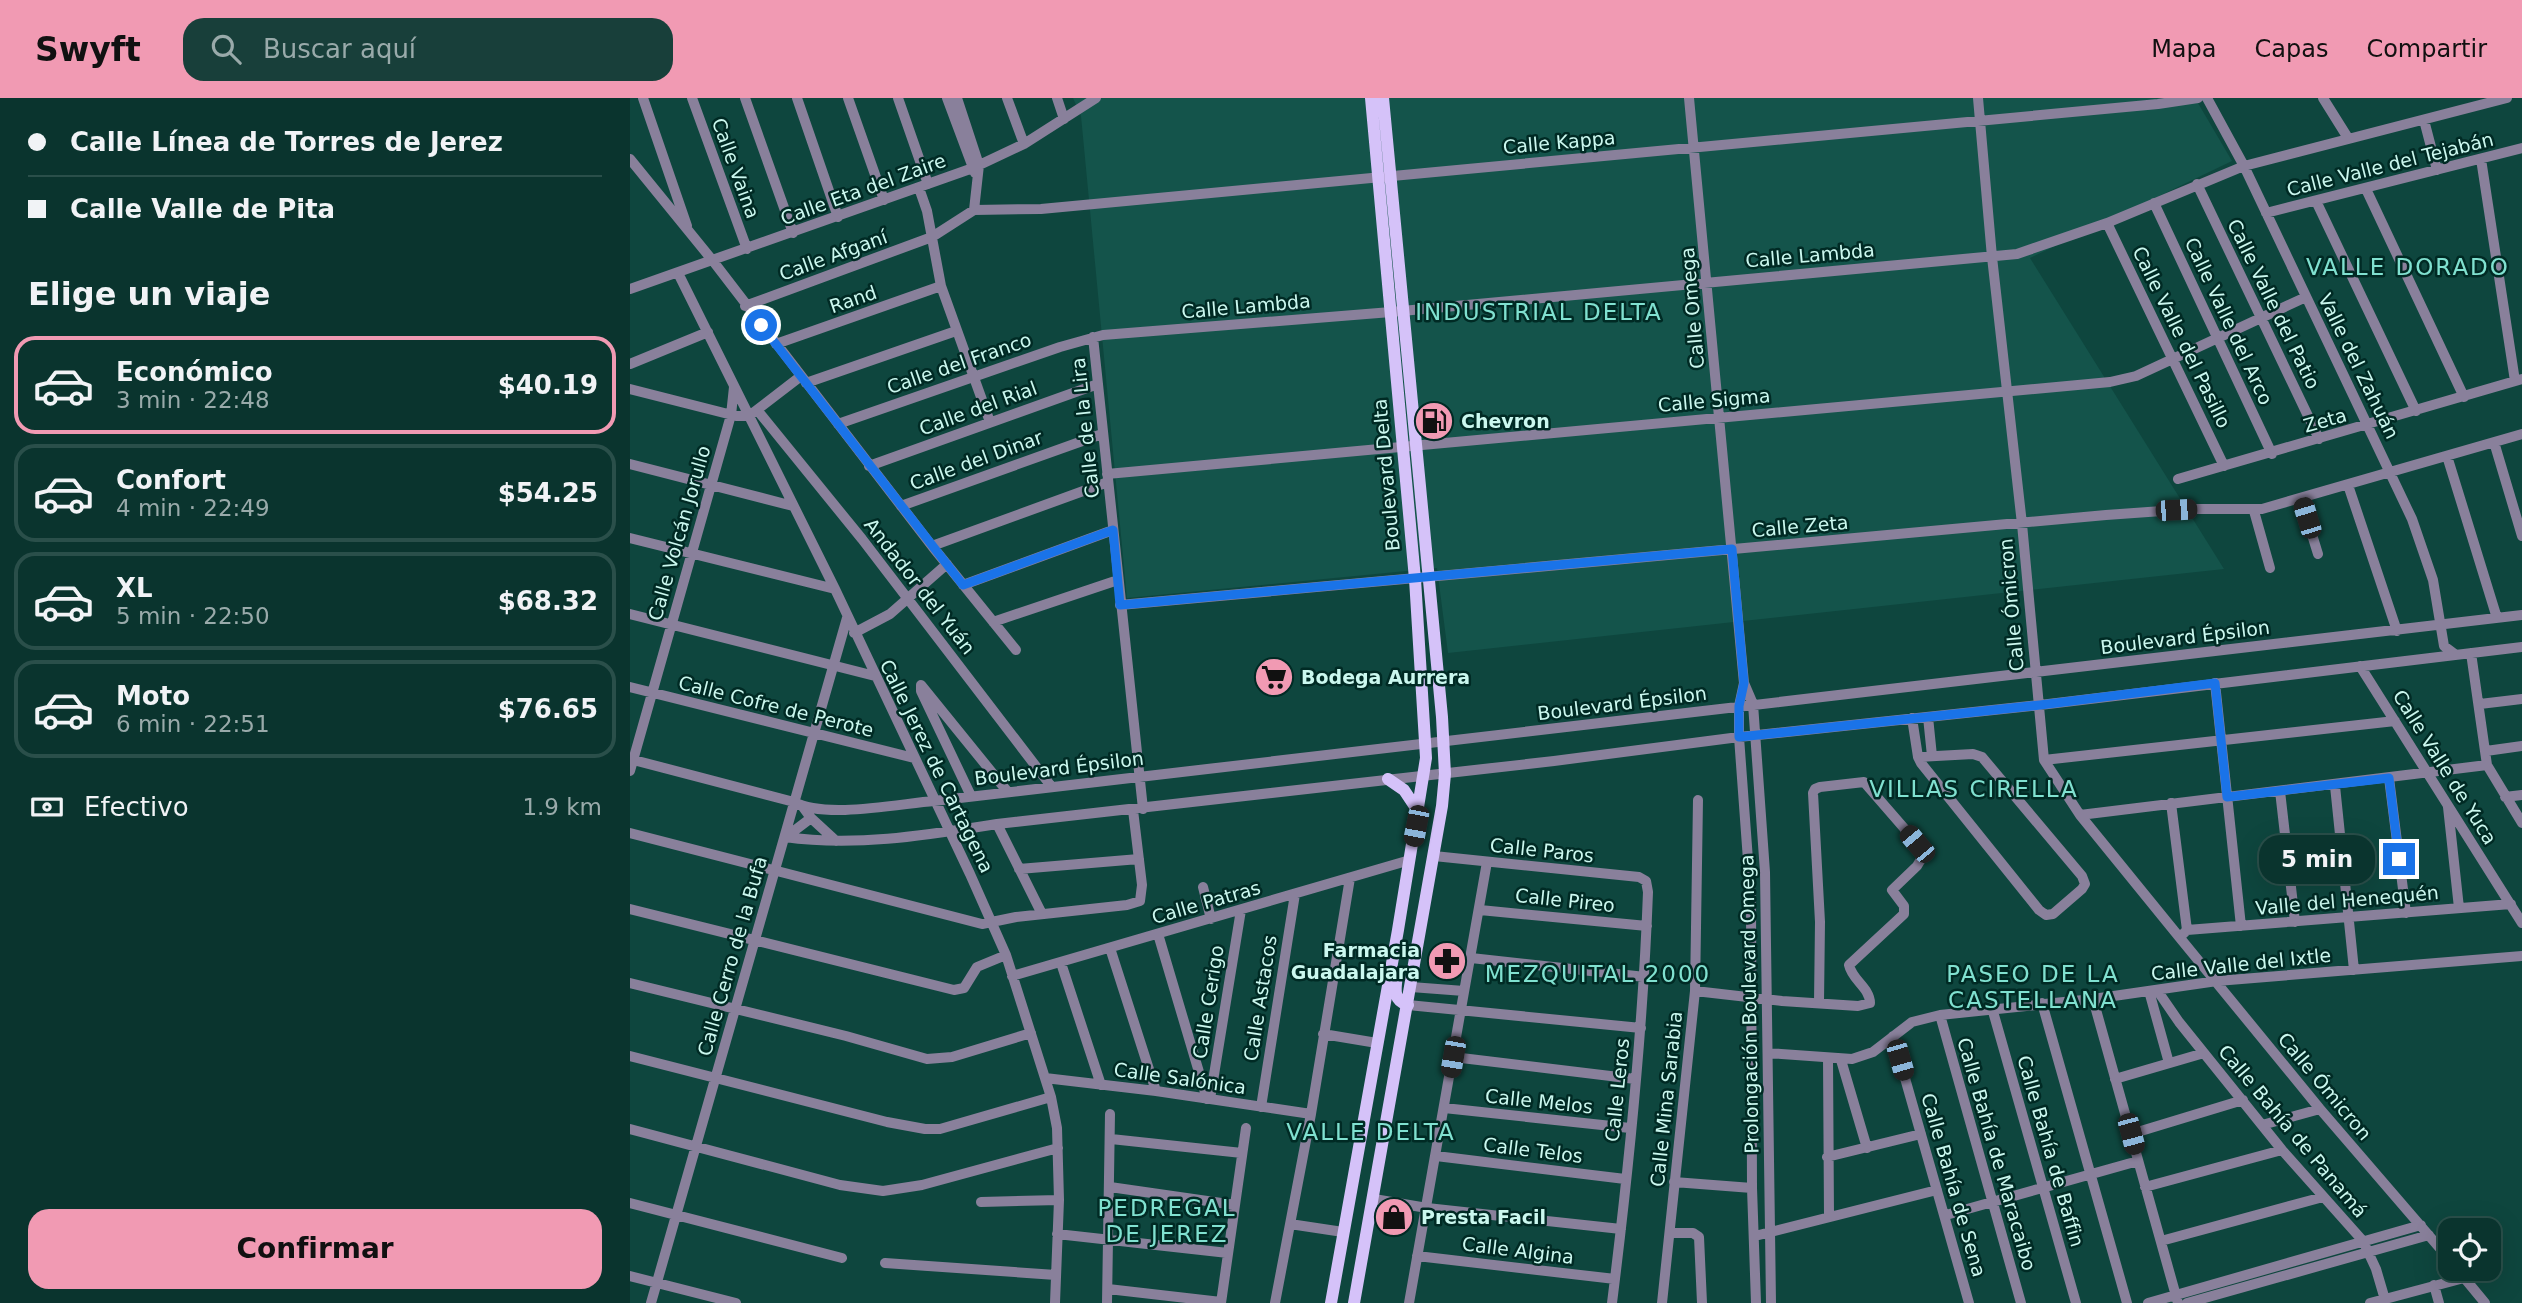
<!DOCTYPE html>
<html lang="es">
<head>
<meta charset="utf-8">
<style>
  body { margin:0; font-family:"DejaVu Sans",sans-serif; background:#183f3a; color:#f1f3f6; height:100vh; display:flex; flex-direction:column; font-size:26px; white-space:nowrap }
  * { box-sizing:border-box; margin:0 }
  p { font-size:23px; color:#9aa }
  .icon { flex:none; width:38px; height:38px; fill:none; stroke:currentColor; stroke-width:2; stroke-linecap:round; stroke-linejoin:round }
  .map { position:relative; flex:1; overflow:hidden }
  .drawer { display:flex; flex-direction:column; background:#0a342e; width:630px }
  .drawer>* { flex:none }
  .banner { display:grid; align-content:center; height:154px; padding:0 28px; background:#0a342e }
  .buttons { position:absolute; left:1808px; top:1120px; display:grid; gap:14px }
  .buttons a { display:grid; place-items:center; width:63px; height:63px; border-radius:14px; background:#0a342e; box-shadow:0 7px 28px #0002,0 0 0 2px #2a4f4a; font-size:35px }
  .end { position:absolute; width:32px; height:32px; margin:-16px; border:9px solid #1a73e8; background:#fff; box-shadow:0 0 0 4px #fff }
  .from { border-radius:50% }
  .bubble { position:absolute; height:49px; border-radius:21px; background:#0a342e; box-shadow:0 7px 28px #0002,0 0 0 2px #2a4f4a; font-size:23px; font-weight:700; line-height:49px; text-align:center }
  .car { position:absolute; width:21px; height:42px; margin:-21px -10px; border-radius:9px; box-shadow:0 0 5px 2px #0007; background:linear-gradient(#222 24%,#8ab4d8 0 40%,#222 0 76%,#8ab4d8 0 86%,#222 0) }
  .banner b { display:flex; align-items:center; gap:24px; height:66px; font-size:26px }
  .banner b+b { border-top:2px solid #2a4f4a }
  .banner i { width:18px; height:18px; background:#f1f3f6 }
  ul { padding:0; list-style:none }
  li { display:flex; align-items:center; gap:21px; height:98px; margin:0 14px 10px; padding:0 14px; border:4px solid #2a4f4a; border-radius:21px }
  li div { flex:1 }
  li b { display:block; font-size:26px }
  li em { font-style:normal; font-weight:700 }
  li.current { border-color:#f19ab3 }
  li>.icon { width:63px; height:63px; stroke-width:1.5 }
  h2 { padding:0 28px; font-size:32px; line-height:84px }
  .pay { display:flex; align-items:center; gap:18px; height:77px; padding:0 28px; font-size:26px }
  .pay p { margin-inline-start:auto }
  .action { display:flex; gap:14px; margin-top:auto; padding:14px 28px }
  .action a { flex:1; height:80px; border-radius:21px; background:#f19ab3; color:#111; font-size:28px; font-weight:700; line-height:80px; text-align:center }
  header { display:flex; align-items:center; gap:42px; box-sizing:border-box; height:98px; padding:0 35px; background:#f19ab3; color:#111 }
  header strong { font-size:33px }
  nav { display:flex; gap:38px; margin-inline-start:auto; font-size:24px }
  .search { width:490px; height:63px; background:#183f3a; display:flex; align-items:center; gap:18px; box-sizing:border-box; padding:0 24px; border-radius:21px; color:#9aa; font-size:26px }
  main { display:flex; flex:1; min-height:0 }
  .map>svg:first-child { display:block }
</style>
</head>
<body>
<header>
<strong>Swyft</strong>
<div class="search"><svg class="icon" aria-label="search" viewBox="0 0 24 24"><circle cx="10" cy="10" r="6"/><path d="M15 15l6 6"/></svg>Buscar aquí</div>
<nav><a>Mapa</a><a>Capas</a><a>Compartir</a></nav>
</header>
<main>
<section class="drawer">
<div class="banner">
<b><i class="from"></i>Calle Línea de Torres de Jerez</b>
<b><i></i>Calle Valle de Pita</b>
</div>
<h2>Elige un viaje</h2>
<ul>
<li class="current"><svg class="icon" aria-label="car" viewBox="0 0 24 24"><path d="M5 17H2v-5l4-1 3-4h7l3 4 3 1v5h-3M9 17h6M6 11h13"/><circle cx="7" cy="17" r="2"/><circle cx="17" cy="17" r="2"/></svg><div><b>Económico</b><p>3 min · 22:48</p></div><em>$40.19</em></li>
<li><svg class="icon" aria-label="car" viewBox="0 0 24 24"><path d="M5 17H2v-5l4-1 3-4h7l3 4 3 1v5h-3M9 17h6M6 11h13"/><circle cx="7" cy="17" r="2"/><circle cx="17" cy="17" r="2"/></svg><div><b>Confort</b><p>4 min · 22:49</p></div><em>$54.25</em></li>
<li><svg class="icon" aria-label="car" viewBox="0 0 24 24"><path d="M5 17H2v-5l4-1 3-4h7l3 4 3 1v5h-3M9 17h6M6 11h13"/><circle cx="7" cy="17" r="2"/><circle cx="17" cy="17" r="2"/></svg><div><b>XL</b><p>5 min · 22:50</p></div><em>$68.32</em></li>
<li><svg class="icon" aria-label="car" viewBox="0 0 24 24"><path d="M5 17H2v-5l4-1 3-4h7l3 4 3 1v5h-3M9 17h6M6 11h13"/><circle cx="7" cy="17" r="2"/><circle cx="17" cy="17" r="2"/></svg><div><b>Moto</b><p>6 min · 22:51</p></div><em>$76.65</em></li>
</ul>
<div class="pay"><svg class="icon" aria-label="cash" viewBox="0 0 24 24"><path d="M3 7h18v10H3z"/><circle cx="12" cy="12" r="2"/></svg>Efectivo<p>1.9 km</p></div>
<div class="action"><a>Confirmar</a></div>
</section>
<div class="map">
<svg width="1892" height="1205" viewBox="0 0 1892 1205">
  <rect width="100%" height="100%" fill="#0e463e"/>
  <path fill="#14544b" d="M443,0h1122l37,63 -202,97 194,311 -776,84 -11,-85 -310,30 -46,-482z"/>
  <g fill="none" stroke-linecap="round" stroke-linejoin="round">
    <path stroke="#89809b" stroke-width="10" d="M13,0l44,128
      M62,0l55,151
      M115,0l48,135
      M167,0l41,119
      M218,0l36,102
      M268,0l30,86
      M317,0l28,75
      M327,0l22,67 -5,45
      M377,0l17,46
      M427,0l7,21
      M1059,0l55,585 9,21 12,168 6,431
      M1348,0l14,159 30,267 22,236 36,55 100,123 140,171 130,151
      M1577,0l37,68 168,353 21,61 11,66 12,9
      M1693,0l25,40
      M1794,22l13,50
      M0,61l83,102 219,285 84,104
      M1851,61l34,222
      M1567,86l122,255
      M289,90l8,23 14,75 49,136
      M1736,91l98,208
      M1686,103l100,210
      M1524,105l118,251
      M1636,115l256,-65
      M1477,125l117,243
      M48,175l157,316 135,285 36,81 45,142 6,31 2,72 -4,103
      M0,191l343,-121 51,-24 72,-46
      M115,208l187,-69 42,-27 67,-1 1117,-105 40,-6
      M463,239l50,472
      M146,246l165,-58
      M0,266l78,-32
      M176,285l150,-52
      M0,291l106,27h13l52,-40
      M128,313l104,128 189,247
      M208,326l222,-77 43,-12 288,-23 626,-58 90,-31 137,-57 263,-68
      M1864,344l28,94
      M1817,358l50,162
      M0,366l163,42
      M239,368l229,-82
      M477,376l1003,-92 26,-6 170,-79
      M1548,381l344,-100
      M1718,387l49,146
      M1671,401l17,55
      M271,408l201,-72
      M1624,413l16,57
      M0,440l205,51
      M302,448l176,-64
      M333,487l150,-55
      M490,507l986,-90 84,-6h72l260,-75
      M0,516l245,62
      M363,524l125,-42
      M224,535l36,-19 57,-50
      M1841,555l16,112 35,58
      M1730,568l162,257
      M1114,585l-5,23v31l12,164 1,287 4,115
      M1585,585l26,243
      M0,589l284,71
      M1850,606l42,-5
      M1298,619l4,39
      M1282,620l6,39 3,6 118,147 7,5 7,-1 29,-25 3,-5 -3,-8 -100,-119 -9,-3 -55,3
      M1856,653l36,-5
      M0,661l164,43c31,17 104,2 140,-1l1588,-186
      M1414,662l351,-39
      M0,673l101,-356 3,-28
      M1759,680l17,135
      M1705,688l19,184
      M1650,693l15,131
      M341,698l-50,-105v-6l86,106
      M1875,699l17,-2
      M1541,705l16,127 -5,5
      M173,709l8,11 25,23
      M1818,709l11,101
      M1450,717l407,-50
      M367,726l45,90
      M0,735l352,91 34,-7 111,-12 13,-4 2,-16 -9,-75
      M155,739c71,10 142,-2 212,-13l557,-63 185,-24 301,-32 482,-58
      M156,739l25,-19
      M804,758l205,21 7,4 2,11c-5,137 -19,275 -36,411
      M389,771l120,-10
      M573,789l8,32
      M0,811l324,81 10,-2 13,-21 29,-12
      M850,812l167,16
      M1557,832l324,-26
      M528,836l49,165
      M480,850l46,143
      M841,860l174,19
      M431,865l40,122
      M382,878l398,-116
      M0,885l216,53 81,23 25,-2 79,-24
      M781,889l53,4
      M1527,892l22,32 103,128 81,91 13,28 10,34
      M1065,893l87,10 76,5 12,-3c0,-15 -18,-23 -21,-38l55,-51v-8l-12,-16 25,-24 6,-10 -6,-13 -53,-61 -44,5 -5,2 -2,4 7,129 -1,80
      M1519,893l20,72
      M1463,901l85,304
      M1412,905l85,300
      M778,907l233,23
      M1362,910l84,295
      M1310,917l81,288
      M693,936l54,9
      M1263,938l76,267
      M1138,955l84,6 21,-7 39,-30 28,-7 153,-16 124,-18 305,-25
      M0,958l257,66 38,7h15l111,-32
      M823,959l182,22
      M1198,960l1,159
      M1211,962l26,88
      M415,980l111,13 155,23
      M1485,981l89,-26
      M580,1001l31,-189
      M631,1009l34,-213
      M814,1010l186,20
      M1632,1027l58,-16
      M0,1031l210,56 43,6 39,-6 136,-37
      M1501,1036l112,-34
      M481,1041l131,14
      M806,1058l189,23
      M1197,1059l94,-23
      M1044,1084l78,6
      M480,1089l125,18
      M1515,1089l137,-37
      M744,1101l53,9 194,21
      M351,1104l78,-2
      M0,1105l212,55
      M1316,1117l192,-54
      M660,1126l53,8
      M1040,1135h23l6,4 3,66
      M427,1136l171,19
      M1125,1138l182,-46
      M1531,1143l162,-44
      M787,1158l198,23
      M255,1165l171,12
      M1827,1171l28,34
      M0,1178l106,27
      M1804,1187l5,18
      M478,1191l113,13
      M21,1205l196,-685
      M477,1205l3,-189
      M591,1205l25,-175
      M645,1205l36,-189 39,-236
      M779,1205l78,-441
      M1032,1205l33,-312 3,-191
      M1518,1205l273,-78
      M1557,1205l242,-68
      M1740,1205l94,-25"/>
    <path stroke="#d5c2f9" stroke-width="12" d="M758,681l16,11 14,21
      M767,878c-2,13 -4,25 11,29
      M701,1205l67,-373 28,-172 -11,-179 -44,-481
      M724,1205l88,-497 3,-32 -3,-57 -59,-619"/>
  </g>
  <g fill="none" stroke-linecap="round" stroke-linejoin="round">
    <path stroke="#1a73e8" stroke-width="9" d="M131,227l202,260 150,-55 7,75 612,-56 12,134 -5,23v31l301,-32 175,-22 12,114 162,-19 10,81"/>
  </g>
  <defs>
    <g id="fuel-disc" transform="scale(2.0125)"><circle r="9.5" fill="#f19ab3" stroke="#002a24"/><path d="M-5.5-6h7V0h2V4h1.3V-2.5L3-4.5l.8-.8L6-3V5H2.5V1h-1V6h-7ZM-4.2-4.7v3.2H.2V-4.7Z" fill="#111"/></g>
    <g id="supermarket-disc" transform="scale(2.0125)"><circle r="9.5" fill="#f19ab3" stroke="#002a24"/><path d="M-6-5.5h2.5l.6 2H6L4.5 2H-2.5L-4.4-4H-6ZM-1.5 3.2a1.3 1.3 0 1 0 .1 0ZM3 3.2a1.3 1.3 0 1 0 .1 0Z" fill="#111"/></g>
    <g id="pharmacy-disc" transform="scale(2.0125)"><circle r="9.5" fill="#f19ab3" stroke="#002a24"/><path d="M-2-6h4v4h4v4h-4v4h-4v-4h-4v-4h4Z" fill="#111"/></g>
    <g id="shop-disc" transform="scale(2.0125)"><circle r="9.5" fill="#f19ab3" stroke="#002a24"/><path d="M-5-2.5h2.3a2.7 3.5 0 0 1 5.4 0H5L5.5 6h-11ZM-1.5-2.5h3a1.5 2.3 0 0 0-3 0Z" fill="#111"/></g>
  </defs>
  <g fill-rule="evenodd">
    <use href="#fuel-disc" x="804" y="323"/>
    <use href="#supermarket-disc" x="644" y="579"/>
    <use href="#pharmacy-disc" x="817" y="863"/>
    <use href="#shop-disc" x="764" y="1119"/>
  </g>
  <g text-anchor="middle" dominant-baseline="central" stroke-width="5" stroke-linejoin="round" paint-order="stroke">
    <g font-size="19" fill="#cbf8ef" stroke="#002a24">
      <text transform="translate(929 44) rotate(-5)">Calle Kappa</text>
      <text transform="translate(1760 66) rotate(-14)">Calle Valle del Tejabán</text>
      <text transform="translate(106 70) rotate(70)">Calle Vaina</text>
      <text transform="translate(233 91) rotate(-20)">Calle Eta del Zaire</text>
      <text transform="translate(203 157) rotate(-20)">Calle Afganí</text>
      <text transform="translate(1180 157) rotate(-5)">Calle Lambda</text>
      <text transform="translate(223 201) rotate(-19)">Rand</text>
      <text transform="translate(1644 206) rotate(64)">Calle Valle del Patio</text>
      <text transform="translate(616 208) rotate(-5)">Calle Lambda</text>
      <text transform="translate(1062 210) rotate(-95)">Calle Omega</text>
      <text transform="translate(1599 223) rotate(65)">Calle Valle del Arco</text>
      <text transform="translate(1552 239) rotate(64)">Calle Valle del Pasillo</text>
      <text transform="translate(329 265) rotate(-19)">Calle del Franco</text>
      <text transform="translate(1729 268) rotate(64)">Valle del Zahuán</text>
      <text transform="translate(1084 302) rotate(-5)">Calle Sigma</text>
      <text transform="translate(348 310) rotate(-20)">Calle del Rial</text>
      <text transform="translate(1695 322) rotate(-16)">Zeta</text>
      <text transform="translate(455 330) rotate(-96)">Calle de la Lira</text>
      <text transform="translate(346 362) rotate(-20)">Calle del Dinar</text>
      <text transform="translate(756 377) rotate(-95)">Boulevard Delta</text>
      <text transform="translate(1170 428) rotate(-5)">Calle Zeta</text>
      <text transform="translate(49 435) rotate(-74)">Calle Volcán Jorullo</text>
      <text transform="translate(290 488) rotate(52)">Andador del Yuán</text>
      <text transform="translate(1381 507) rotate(-95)">Calle Ómicron</text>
      <text transform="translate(1555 539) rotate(-7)">Boulevard Épsilon</text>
      <text transform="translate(992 605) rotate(-7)">Boulevard Épsilon</text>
      <text transform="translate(146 608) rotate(14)">Calle Cofre de Perote</text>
      <text transform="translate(307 668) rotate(64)">Calle Jerez de Cartagena</text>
      <text transform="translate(1815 669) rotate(58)">Calle Valle de Yuca</text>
      <text transform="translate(429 670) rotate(-7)">Boulevard Épsilon</text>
      <text transform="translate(912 752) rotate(6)">Calle Paros</text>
      <text transform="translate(935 802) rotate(6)">Calle Pireo</text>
      <text transform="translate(1717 802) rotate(-5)">Valle del Henequén</text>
      <text transform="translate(576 804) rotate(-16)">Calle Patras</text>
      <text transform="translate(102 858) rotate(-74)">Calle Cerro de la Bufa</text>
      <text transform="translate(1611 866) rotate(-6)">Calle Valle del Ixtle</text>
      <text transform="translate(630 900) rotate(-81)">Calle Astacos</text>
      <text transform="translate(578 904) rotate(-81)">Calle Cerigo</text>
      <text transform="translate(1119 906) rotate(-91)">Prolongación Boulevard Omega</text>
      <text transform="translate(550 980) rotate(8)">Calle Salónica</text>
      <text transform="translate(1695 988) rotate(50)">Calle Ómicron</text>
      <text transform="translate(987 992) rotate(-84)">Calle Leros</text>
      <text transform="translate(1036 1001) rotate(-84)">Calle Mina Sarabia</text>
      <text transform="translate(909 1003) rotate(6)">Calle Melos</text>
      <text transform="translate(1663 1033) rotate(50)">Calle Bahía de Panamá</text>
      <text transform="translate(903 1052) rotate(7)">Calle Telos</text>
      <text transform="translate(1421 1053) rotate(74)">Calle Bahía de Baffin</text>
      <text transform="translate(1367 1056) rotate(74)">Calle Bahía de Maracaibo</text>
      <text transform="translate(1324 1087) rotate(74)">Calle Bahía de Sena</text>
      <text transform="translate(888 1152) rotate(7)">Calle Algina</text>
    </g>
    <g font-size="19" font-weight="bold" fill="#cbf8ef" stroke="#002a24" text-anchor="start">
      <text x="831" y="323">Chevron</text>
      <text x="671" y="579">Bodega Aurrera</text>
      <text x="790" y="852" text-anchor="end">Farmacia<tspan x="790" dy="22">Guadalajara</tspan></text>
      <text x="791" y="1119">Presta Facil</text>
    </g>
    <g font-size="23" letter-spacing="2" fill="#80e1d0" stroke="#002a24">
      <text x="1778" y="169">VALLE DORADO</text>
      <text x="909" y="214">INDUSTRIAL DELTA</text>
      <text x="1344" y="691">VILLAS CIRELLA</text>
      <text x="968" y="876">MEZQUITAL 2000</text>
      <text x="1403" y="876">PASEO DE LA<tspan x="1403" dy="26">CASTELLANA</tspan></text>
      <text x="741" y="1034">VALLE DELTA</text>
      <text x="537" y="1110">PEDREGAL<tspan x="537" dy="26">DE JEREZ</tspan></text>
    </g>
  </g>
</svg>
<div class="buttons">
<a><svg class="icon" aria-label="locate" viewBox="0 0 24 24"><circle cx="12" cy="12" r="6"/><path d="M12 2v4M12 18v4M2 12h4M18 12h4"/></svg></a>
</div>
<i class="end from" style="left:131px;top:227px"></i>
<i class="end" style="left:1769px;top:761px"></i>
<div class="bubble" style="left:1629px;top:737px;width:116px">5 min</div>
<i class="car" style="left:1546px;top:412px;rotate:87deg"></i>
<i class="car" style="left:1677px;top:420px;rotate:343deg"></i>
<i class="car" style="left:786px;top:728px;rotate:191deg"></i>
<i class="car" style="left:1287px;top:746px;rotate:320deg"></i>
<i class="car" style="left:823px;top:959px;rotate:190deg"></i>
<i class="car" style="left:1270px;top:962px;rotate:164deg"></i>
<i class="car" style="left:1501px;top:1036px;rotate:165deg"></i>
</div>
</main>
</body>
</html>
